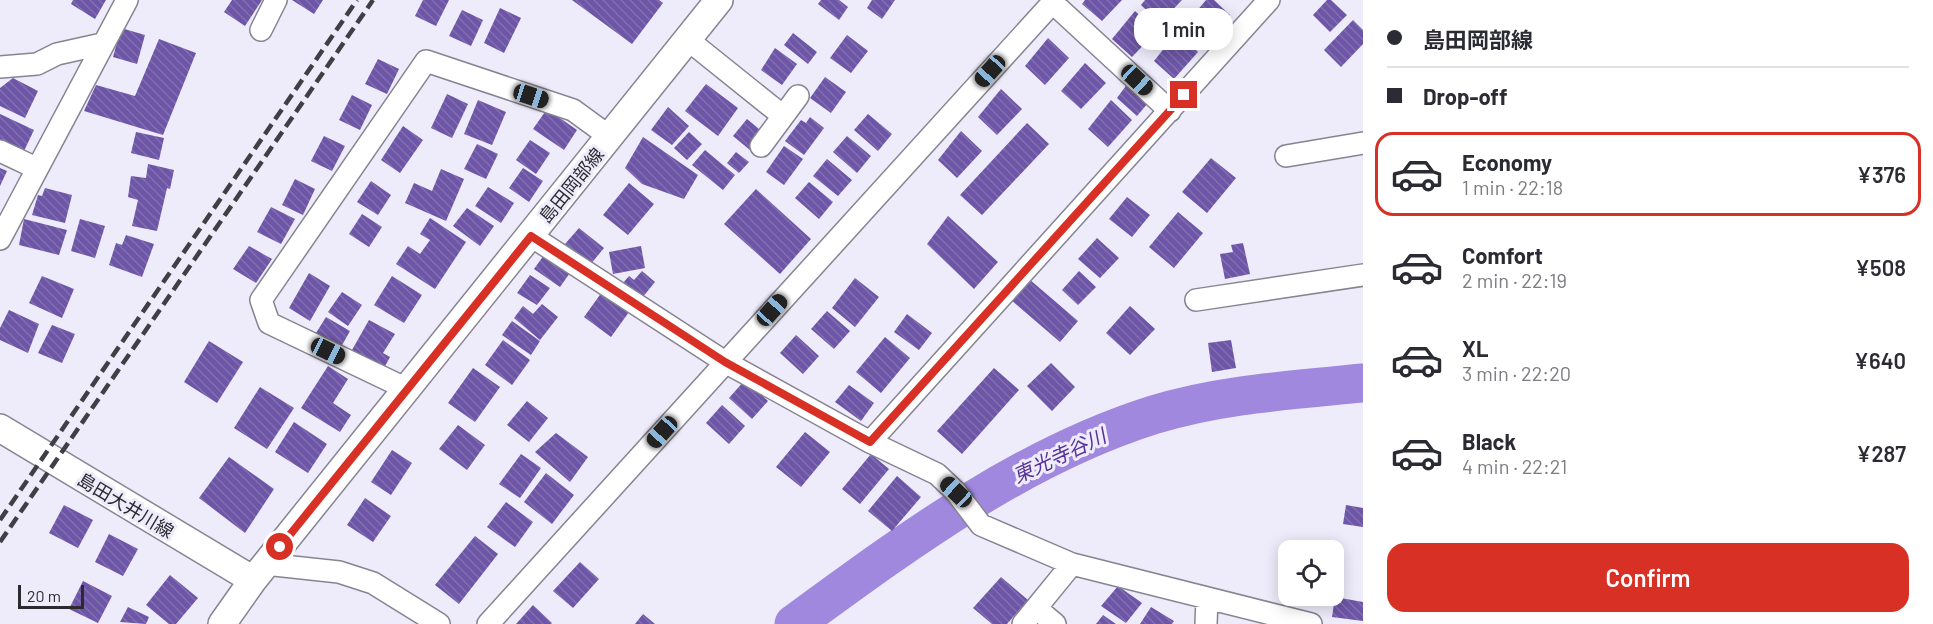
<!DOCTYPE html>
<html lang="en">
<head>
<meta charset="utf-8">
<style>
  body { margin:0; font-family:Barlow,"Noto Sans JP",sans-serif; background:#f2f2f3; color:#2b2b33; height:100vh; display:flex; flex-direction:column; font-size:22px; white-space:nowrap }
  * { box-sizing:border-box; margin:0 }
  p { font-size:20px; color:#7c7c81 }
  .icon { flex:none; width:33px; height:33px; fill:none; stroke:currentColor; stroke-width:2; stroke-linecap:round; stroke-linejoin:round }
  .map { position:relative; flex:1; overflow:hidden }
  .details { display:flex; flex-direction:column; background:#fff; width:570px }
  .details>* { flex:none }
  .top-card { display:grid; align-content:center; height:132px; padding:0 24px; background:#fff }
  .buttons { position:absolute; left:1278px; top:540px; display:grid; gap:12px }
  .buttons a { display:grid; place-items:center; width:66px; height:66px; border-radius:12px; background:#fff; box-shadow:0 3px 15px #0003; font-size:30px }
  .scale { position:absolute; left:18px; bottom:15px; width:66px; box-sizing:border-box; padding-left:6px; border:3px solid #2c2a30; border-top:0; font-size:16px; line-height:21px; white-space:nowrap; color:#2c2a30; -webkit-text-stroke:4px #eeebfb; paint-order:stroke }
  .end { position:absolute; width:27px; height:27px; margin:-14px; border:8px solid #d93025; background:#fff; box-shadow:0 0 0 3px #fff }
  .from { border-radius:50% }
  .bubble { position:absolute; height:42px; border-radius:18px; background:#fff; box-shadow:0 3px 15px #0003; font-size:20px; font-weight:600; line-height:42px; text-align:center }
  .car { position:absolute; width:18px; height:36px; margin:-18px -9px; border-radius:8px; box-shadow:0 0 4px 2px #0007; background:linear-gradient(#222 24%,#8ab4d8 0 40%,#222 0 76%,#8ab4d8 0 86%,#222 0) }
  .top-card b { display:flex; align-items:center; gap:21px; height:57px; font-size:22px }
  .top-card b+b { border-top:2px solid #e1e1e2 }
  .top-card i { width:15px; height:15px; background:#2b2b33 }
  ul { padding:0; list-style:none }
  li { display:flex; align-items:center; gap:18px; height:84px; margin:0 12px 9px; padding:0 12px; border:3px solid transparent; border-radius:18px }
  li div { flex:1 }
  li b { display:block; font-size:22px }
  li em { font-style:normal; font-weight:600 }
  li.on { border-color:#d93025 }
  li>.icon { width:54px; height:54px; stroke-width:1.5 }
  .primary-button { display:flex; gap:12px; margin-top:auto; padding:12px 24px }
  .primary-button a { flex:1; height:69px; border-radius:18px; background:#d93025; color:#fff; font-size:24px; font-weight:600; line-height:69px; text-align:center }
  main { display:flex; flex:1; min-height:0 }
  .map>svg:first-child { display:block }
</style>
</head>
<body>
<main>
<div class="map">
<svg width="1363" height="624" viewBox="0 0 1363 624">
  <defs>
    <pattern id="building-back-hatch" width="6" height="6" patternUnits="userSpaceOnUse" patternTransform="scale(1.5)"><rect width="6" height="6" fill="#6d55a7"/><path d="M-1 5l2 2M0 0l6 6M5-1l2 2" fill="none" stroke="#8270ae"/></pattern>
  </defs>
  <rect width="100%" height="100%" fill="#eeebfb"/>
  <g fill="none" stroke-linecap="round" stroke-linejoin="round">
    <path stroke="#a088df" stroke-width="39" d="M794,624c111,-81 226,-167 359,-209 68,-21 140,-25 210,-32"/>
  </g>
  <path fill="url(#building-back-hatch)" d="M73,0h33l-11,19 -24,-15z
    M232,0h30l-17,26 -21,-14z
    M292,0h31l-9,14z
    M423,0h26l-13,26 -21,-10z
    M572,0h87l4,3 -31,41z
    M821,0h18l9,7 -9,13 -21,-16z
    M872,0h23l-13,19 -15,-11z
    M1085,0h37l-20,21 -20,-17z
    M1145,0h37l-22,23 -19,-18z
    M1206,0h8l16,15 -24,27 -20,-18z
    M1327,0h4l16,15 -17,17 -17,-17z
    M500,8l21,10 -17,35 -20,-10z
    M462,10l21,10 -12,26 -22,-10z
    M1135,11l22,20 -25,26 -20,-18z
    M1353,20l10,10v14l-22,23 -17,-17z
    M121,28l24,7 -8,29 -24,-7z
    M1177,32l21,20 -24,27 -20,-18z
    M793,33l24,19 -9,12 -24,-19z
    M847,35l21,16 -17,22 -21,-15z
    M1048,38l21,20 -24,27 -20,-19z
    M159,39l37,14 -33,82 -79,-24 12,-26 39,11z
    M775,48l22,16 -15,21 -21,-15z
    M378,59l21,10 -12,25 -22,-10z
    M1085,63l21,20 -25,26 -20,-18z
    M825,77l21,15 -15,21 -21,-15z
    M13,78l25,13 -13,27 -25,-12v-18z
    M1128,83l20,20 -11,13 -20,-18z
    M706,84l32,24 -20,28 -33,-25z
    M1001,89l21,20 -25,26 -19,-18z
    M447,94l21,10 -16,34 -21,-10z
    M352,95l20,10 -12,25 -21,-10z
    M478,100l28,12 -14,33 -28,-11z
    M1111,100l21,20 -24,27 -20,-18z
    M668,107l21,19 -17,19 -21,-15z
    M547,109l30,21 -13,20 -31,-21z
    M0,114l34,16 -10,21 -24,-11z
    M868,114l24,20 -14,17 -24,-21z
    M810,117l14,11 -20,27 -19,-14 16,-21 5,3z
    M747,119l17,14 -14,17 -17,-14z
    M1027,123l22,21 -67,71 -22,-20z
    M403,126l20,14 -23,33 -19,-13z
    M961,131l21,20 -25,27 -19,-18z
    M136,132l28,6 -5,22 -28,-7z
    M689,132l13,12 -15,16 -13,-12z
    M324,136l21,10 -13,25 -21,-10z
    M847,136l24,20 -14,17 -24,-21z
    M643,137l55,38 -14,24 -42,-15 -17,-16z
    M530,140l20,13 -14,21 -20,-14z
    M477,144l21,10 -12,25 -22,-10z
    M784,146l19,13 -19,26 -18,-13z
    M705,150l30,25 -12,15 -31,-25z
    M736,152l13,10 -10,11 -12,-10z
    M1211,158l25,20 -29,35 -25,-21z
    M827,159l25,21 -14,16 -25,-20z
    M148,164l26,6 -4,19 -3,-1 -10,43 -25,-5 6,-26 -10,-3 3,-21 15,2z
    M0,168l7,3 -7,15z
    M523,168l20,13 -14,21 -20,-14z
    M441,169l23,10 -18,42 -41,-18 9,-20 18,8z
    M295,179l20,10 -12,26 -21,-10z
    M371,181l20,14 -13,20 -21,-13z
    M809,182l24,20 -14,17 -24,-21z
    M629,183l25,21 -26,31 -25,-20z
    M488,187l26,16 -13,20 -26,-17z
    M45,188l27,7 -7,28 -33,-8 6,-20 4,1z
    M756,189l55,50 -31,35 -56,-50z
    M1127,197l23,18 -18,22 -23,-18z
    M271,207l24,12 -14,25 -24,-12z
    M467,208l27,18 -14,20 -27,-20z
    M1178,212l25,21 -29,35 -25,-21z
    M362,214l20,13 -13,20 -20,-13z
    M948,216l50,46 -24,27 -47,-45z
    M430,218l36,24 -31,47 -39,-25 12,-18 12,8 10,-14 -10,-6z
    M24,219l43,11 -8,25 -40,-10z
    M80,219l25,7 -10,32 -24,-7z
    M579,228l25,20 -14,17 -25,-21z
    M126,235l28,9 -12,33 -33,-12 7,-22 6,2z
    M1097,238l22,20 -19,20 -22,-19z
    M1243,243l7,31 -25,5 -5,-25 13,-2 -2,-7z
    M249,246l23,13 -16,24 -23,-14z
    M641,246l4,22 -32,6 -4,-22z
    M547,251l25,19 -12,17 -26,-18z
    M642,271l13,11 -13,16 -19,-15 6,-7 5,4z
    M1079,271l17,16 -18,18 -16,-15z
    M309,273l21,13 -20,35 -21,-13z
    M530,275l20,13 -13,17 -20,-12z
    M42,276l32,13 -12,29 -33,-15z
    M392,276l30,19 -18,28 -30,-18z
    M855,278l24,19 -24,30 -23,-19z
    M1029,279l49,42 -18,21 -49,-42z
    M342,292l20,13 -14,21 -20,-14z
    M602,292l27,20 -18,25 -27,-20z
    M542,304l16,13 -18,23 -26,-22 9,-12 10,8z
    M1130,306l25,23 -25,26 -24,-22z
    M9,310l30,14 -11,29 -28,-13v-12z
    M827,311l23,20 -16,18 -23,-20z
    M907,314l25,19 -13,17 -25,-18z
    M326,317l24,14 -9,16 -25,-14z
    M369,320l26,14 -12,19 7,4 -6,11 -32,-18z
    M512,321l28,20 -9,14 -29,-20z
    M52,325l23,9 -13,29 -24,-10z
    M796,335l23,21 -16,18 -23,-21z
    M885,337l25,21 -29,35 -25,-21z
    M503,340l27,20 -18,25 -27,-20z
    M1231,340l5,28 -24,4 -4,-29z
    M209,341l34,21 -26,41 -33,-21z
    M1051,363l24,24 -23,24 -25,-25z
    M328,366l20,13 -15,24 18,12 -11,17 -39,-24z
    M473,368l27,19 -25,35 -27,-19z
    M994,368l25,22 -57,64 -25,-23z
    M745,380l23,21 -16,18 -23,-21z
    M849,385l25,18 -13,18 -26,-19z
    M260,387l34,21 -27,41 -33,-21z
    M527,401l21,17 -19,24 -22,-17z
    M722,405l23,21 -16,18 -23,-21z
    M294,422l33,22 -19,29 -33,-21z
    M458,425l27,20 -18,25 -28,-21z
    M805,432l25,20 -29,35 -25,-20z
    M556,433l32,24 -18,25 -35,-30z
    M392,450l20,13 -21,32 -20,-13z
    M521,454l20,14 -21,30 -21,-14z
    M871,454l18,15 -29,35 -18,-15z
    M229,457l45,32 -29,44 -46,-35z
    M546,473l28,22 -22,29 -28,-22z
    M897,476l24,21 -29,34 -24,-20z
    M365,498l26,18 -18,26 -26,-17z
    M506,502l27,20 -18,25 -28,-20z
    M64,505l29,15 -15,28 -29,-15z
    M1346,505l17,3v19l-20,-3z
    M109,534l29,15 -15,27 -28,-14z
    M475,536l23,18 -39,50 -24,-19z
    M580,562l19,17 -26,29 -20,-17z
    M170,575l28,23 -22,26h-7l-23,-19z
    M1001,577l27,23 -21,24h-15l-19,-16z
    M83,581l29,15 -14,27 -29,-14z
    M1118,586l24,17 -16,20 -25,-17z
    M1335,597l28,5v19l-31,-4z
    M533,605l19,18 -1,1h-35z
    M128,607l21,10 -3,7 -26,-2z
    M1151,607l23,14 -2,3h-32z
    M643,614l12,10h-20z
    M1103,615l13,9h-20z"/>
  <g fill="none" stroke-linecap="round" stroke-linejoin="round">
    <g stroke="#878492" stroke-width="24">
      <path id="minor" d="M1053,3l117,108
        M261,30l15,-30
        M687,39l96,77
        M0,67l37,-3 20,-10 45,-10
        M761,146l37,-50
        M0,151l36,17
        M1286,156l77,-13
        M531,236l194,126 145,80 67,32 19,18 25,33 91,39 239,60
        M0,239l127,-239
        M1196,300l167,-25
        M407,389l-138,-66 -8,-23 165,-239 147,49 37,27
        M870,442l399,-442
        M265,564l74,8 34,11 66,41
        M1036,608l19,16
        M488,624l567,-624
        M1023,624l49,-60
        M1206,624l1,-26"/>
    </g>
    <g stroke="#878492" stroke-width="30">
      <path id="major" d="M0,428l253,152
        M222,624l31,-44 466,-580"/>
    </g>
    <use href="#minor" stroke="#fff" stroke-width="21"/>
    <use href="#major" stroke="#fff" stroke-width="27"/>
    <path stroke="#413f46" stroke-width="4.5" stroke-dasharray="12 6" stroke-linecap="butt" d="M0,520l357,-520
      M0,542l373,-542"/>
  </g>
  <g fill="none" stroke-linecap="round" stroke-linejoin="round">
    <path stroke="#d93025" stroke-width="8" d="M280,547l251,-311 194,126 145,80 314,-347"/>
  </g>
  <g text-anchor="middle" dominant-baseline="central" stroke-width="6" stroke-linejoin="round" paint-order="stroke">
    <g font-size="18" fill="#2c2a30" stroke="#eeebfb">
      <text transform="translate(571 185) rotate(-51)">島田岡部線</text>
      <text transform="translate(126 505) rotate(31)">島田大井川線</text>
    </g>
    <g font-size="20" font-style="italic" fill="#563197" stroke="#eeebfb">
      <text transform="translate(1059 455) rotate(-25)">東光寺谷川</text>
    </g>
  </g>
</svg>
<div class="buttons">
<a><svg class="icon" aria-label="locate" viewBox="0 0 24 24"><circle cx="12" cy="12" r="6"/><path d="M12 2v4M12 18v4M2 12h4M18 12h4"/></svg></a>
</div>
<div class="scale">20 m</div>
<i class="end from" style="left:280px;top:547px"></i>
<i class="end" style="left:1184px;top:95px"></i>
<div class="bubble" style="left:1134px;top:8px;width:99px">1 min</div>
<i class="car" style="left:990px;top:71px;rotate:222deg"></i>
<i class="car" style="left:1137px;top:80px;rotate:133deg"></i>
<i class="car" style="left:531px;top:96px;rotate:108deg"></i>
<i class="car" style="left:772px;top:310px;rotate:42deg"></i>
<i class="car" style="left:328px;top:351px;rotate:116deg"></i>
<i class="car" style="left:662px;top:432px;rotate:222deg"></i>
<i class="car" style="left:956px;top:492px;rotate:313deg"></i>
</div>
<section class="details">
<div class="top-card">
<b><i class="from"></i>島田岡部線</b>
<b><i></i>Drop-off</b>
</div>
<ul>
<li class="on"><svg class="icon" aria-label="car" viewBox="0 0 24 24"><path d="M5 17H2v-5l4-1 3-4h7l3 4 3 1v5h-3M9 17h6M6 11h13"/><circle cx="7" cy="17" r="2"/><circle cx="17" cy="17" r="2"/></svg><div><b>Economy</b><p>1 min · 22:18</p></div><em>¥376</em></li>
<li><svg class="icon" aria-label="car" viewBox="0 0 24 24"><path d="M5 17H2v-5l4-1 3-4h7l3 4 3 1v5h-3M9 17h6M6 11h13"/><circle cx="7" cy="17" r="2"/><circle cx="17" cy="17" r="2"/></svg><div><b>Comfort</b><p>2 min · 22:19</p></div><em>¥508</em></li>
<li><svg class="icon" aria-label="car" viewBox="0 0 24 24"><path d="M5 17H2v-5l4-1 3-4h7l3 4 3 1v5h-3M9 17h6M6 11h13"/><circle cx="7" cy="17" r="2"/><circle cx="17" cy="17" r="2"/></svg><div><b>XL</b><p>3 min · 22:20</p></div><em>¥640</em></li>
<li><svg class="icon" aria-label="car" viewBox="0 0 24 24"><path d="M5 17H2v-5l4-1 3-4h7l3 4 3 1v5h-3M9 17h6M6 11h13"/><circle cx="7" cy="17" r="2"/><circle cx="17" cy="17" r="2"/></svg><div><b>Black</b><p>4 min · 22:21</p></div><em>¥287</em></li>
</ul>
<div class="primary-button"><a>Confirm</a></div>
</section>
</main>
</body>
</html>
